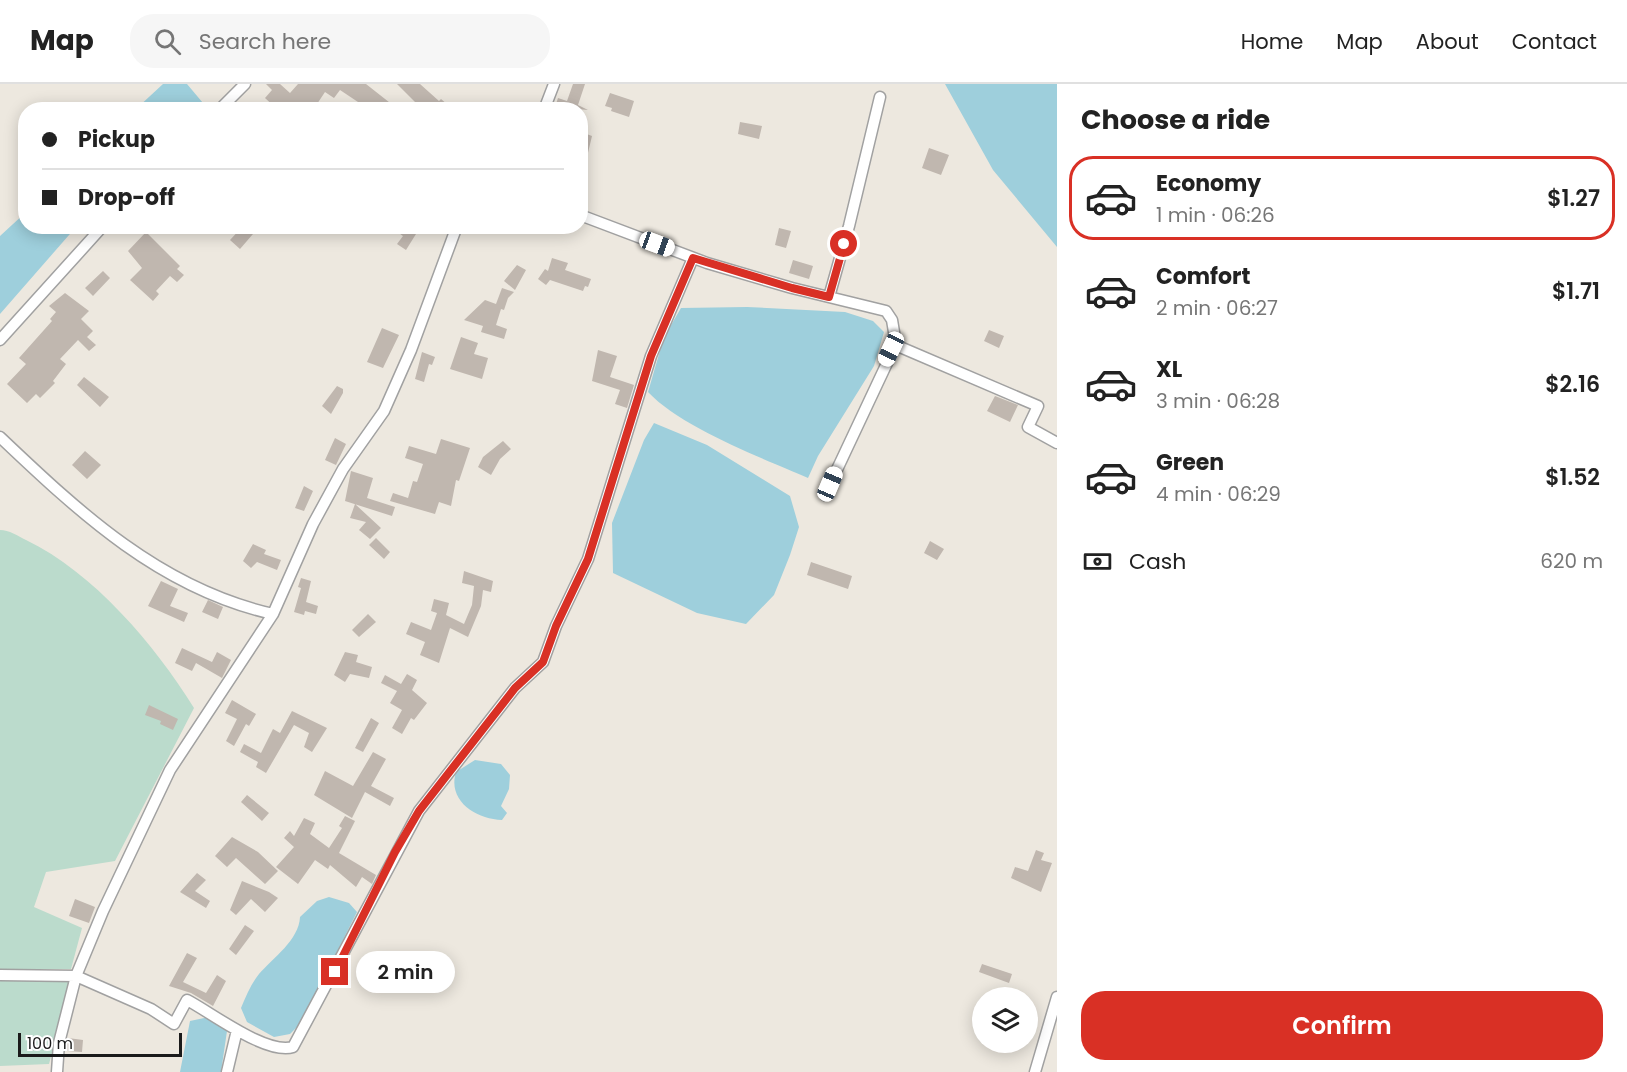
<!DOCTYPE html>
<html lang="en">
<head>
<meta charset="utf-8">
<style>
  body { margin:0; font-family:Poppins,sans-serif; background:#f6f6f6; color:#222; height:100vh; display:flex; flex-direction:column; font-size:22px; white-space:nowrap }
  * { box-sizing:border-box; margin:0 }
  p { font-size:20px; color:#767676 }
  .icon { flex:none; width:33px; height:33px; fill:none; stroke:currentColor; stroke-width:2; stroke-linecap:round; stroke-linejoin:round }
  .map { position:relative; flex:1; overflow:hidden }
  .drawer { display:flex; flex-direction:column; background:#fff; width:570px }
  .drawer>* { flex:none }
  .top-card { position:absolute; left:18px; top:18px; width:570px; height:132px; border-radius:24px; box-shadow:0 3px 15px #0003; display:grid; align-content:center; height:132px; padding:0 24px; background:#fff }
  .fabs { position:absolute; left:972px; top:903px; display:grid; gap:12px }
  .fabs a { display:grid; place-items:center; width:66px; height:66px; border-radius:50%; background:#fff; box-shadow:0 3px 15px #0003; font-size:30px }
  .scale { position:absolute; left:18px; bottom:15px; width:164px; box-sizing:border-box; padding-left:6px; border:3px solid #1a1a1a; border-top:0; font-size:16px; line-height:21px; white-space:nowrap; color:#1a1a1a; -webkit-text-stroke:4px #fff; paint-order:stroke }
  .end { position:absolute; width:27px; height:27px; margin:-14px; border:8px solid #d93025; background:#fff; box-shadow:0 0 0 3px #fff }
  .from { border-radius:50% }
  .bubble { position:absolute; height:42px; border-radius:21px; background:#fff; box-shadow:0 3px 15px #0003; font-size:20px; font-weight:600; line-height:42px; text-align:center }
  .car { position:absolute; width:18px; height:36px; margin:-18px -9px; border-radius:8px; box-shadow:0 0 4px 2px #0007; background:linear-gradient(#fff 24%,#345 0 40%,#fff 0 76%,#345 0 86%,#fff 0) }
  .top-card b { display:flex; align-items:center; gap:21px; height:57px; font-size:22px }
  .top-card b+b { border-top:2px solid #e0e0e0 }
  .top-card i { width:15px; height:15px; background:#222 }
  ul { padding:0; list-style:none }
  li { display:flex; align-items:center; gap:18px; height:84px; margin:0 12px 9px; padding:0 12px; border:3px solid transparent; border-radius:24px }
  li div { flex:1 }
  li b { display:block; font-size:22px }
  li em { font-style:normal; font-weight:600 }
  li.current { border-color:#d93025 }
  li>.icon { width:54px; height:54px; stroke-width:1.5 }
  h2 { padding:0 24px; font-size:27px; line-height:72px }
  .pay { display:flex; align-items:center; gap:15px; height:66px; padding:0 24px; font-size:22px }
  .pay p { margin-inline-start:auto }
  .cta { display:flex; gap:12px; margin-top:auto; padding:12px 24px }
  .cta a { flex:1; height:69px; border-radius:24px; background:#d93025; color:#fff; font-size:24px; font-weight:600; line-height:69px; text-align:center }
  header { display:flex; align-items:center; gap:36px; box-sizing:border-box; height:84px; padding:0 30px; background:#fff; border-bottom:2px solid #e0e0e0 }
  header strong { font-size:28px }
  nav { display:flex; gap:33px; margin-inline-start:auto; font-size:21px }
  .search { width:420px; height:54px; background:#f6f6f6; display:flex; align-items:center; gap:15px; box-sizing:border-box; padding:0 21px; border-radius:24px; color:#767676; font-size:22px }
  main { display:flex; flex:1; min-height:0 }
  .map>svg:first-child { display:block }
</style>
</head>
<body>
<header>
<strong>Map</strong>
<div class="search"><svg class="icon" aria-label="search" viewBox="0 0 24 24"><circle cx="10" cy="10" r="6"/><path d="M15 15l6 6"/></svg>Search here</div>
<nav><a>Home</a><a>Map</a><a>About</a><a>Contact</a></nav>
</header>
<main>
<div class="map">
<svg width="1057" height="988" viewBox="0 0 1057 988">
  <rect width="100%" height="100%" fill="#ede8df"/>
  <path fill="#bbdbcc" d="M0,446c9,0 18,6 26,10 67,32 129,105 168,168l-79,153 -69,11 -12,35 48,21 -11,41h-71z
    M0,895l71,2 -22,83 -49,2z"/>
  <path fill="#9ecfdc" d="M163,0h24l21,25h-72z
    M945,0h112v163l-64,-77z
    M25,129l1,13 50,1 -76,87v-78z
    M747,223l98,5 28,9 11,11 -10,34 -56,90 -10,22c-46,-20 -126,-50 -160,-86l16,-55 17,-29z
    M654,339l53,22 83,51 9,31 -9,28 -16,40 -28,29 -49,-11 -84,-40 -1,-50 32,-83z
    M475,676l26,4 9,11 -1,14 -8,17 6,7 -5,7c-26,-1 -55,-19 -46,-48z
    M329,813l20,6 8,9 -55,110 -12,12 -16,3 -27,-15 -6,-14c5,-12 10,-24 18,-34 14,-16 40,-34 41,-57l17,-16z
    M209,933l11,5 7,9 -6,41h-41l10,-51z"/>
  <path fill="#c0b7af" d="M266,0h14l10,9 8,-9h68l33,26h-29l-30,-20 -6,8 -9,-6 -12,18h-35l-13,-12 7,-8z
    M397,0h23l19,17 2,-2 7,6 -3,3 2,2h-19l-7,-7 -3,2z
    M573,0h12l-7,21 10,5 -33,-3 3,-9 9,3z
    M610,9l24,8 -5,16 -18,-6 1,-3 -7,-2z
    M740,38l22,4 -3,13 -21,-5z
    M584,49l8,3 -10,42 -2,-35z
    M929,64l20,7 -8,20 -19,-7z
    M243,142h17l-20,23 -10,-9z
    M389,142h32l-15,24 -9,-6 6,-8z
    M779,144l12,3 -5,17 -11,-3z
    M146,148l34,34 -3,3 7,6 -7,7 -7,-6 -14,15 3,3 -6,7 -23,-21 12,-12 -14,-17z
    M552,174l16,5 -3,7 26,9 -3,8 -3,-1 -2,5 -33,-11 -4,5 -8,-6 7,-10 3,2z
    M793,176l20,6 -4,13 -20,-6z
    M517,181l9,5 -11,20 -11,-9z
    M103,187l7,7 -17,18 -8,-8z
    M502,204l12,4 -6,6 -4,12 -3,-1 -5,16 11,4 -3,10 -23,-7 2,-6 -19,-6 21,-20 11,4z
    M65,209l24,18 -8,8 12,12 -6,6 9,8 -7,6 -11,-11 -18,19 6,5 -13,17 2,2 -15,15 -4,-4 -9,9 -20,-19 19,-20 -7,-6 33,-37 -2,-2 6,-7 -7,-6z
    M382,244l17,7 -16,33 -16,-6z
    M989,246l15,6 -5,12 -15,-7z
    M461,253l17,6 -4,11 14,4 -6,21 -32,-10z
    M598,266l19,6 -7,21 24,8 -7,23 -12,-4 5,-14 -28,-9z
    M422,268l13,5 -3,8 -3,-1 -5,18 -9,-3z
    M84,293l25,20 -9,10 -23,-22z
    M337,302l6,3v4l-12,21 -9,-8z
    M995,312l23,9 -8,17 -23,-11z
    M335,354l11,6 -10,21 -11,-5z
    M441,355l29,9 -11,33 -3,-1 -5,26 -12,-4 -4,12 -45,-13 3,-8 15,5 5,-17 4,1 6,-18 -18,-6 4,-12 27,8z
    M503,357l8,8 -11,10 -9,16 -13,-8 5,-10z
    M85,367l16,14 -14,14 -15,-14z
    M351,387l22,7 -6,20 28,9 -3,9 -47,-15z
    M304,402l9,5 -9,20 -9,-3z
    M355,420l26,24 -11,11 -11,-9 7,-8 -16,-4z
    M376,454l14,14 -6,7 -15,-14z
    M930,457l14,8 -7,11 -13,-7z
    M253,460l13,6 -2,4 17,6 -4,10 -20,-8 -6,6 -8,-7z
    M811,478l41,14 -4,13 -41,-14z
    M464,487l29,10 -2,11 -8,-2 -2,16 -13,31 -18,-9 -11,35 -19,-8 5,-13 -19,-8 5,-12 20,8 6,-17 -6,-2 3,-12 15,4 -3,12 18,9 8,-19 2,-19 -12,-3z
    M301,494l10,3 -5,21 12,4 -2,8 -11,-3 -1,4 -10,-3 7,-24 -3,-1z
    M161,497l17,8 -8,17 18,7 -4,9 -36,-16z
    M208,516l15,7 -5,12 -16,-7z
    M368,530l8,8 -17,15 -7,-7z
    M182,564l30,14 5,-10 14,8 -9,18 -26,-15 -4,8 -17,-8z
    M345,568l13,3 -2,7 16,5 -3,11 -19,-4 -5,8 -11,-7z
    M407,590l10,6 -5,10 15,13 -13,17 -3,-2 -9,16 -10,-6 10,-18 -12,-7 7,-12 -16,-8 4,-8 16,9z
    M232,616l24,14 -7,12 -3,-2 -12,22 -8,-5 11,-22 -12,-6z
    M149,621l29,14 -5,11 -13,-6 1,-3 -16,-6z
    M292,627l35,17 -15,24 -8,-5 5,-14 -15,-8 -28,48 -10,-6 2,-5 -18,-10 4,-8 17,9 12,-24 7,4z
    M371,634l8,5 -16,29 -8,-4z
    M373,668l13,7 -15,27 23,12 -4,8 -25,-14 -13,26 -38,-23 11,-24 28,15z
    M247,711l22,18 -7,8 -21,-19z
    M345,732l10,5 -16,32 37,22 -4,9 -10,-7 -6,10 -26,-22 -2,4 -13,-9 -17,24 -22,-17 18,-20 -10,-9 6,-7 4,5 10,-18 11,5 -5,11 19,14 13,-20 -3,-2z
    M232,753l26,15 20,19 -13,13 -29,-26 -9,9 -12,-11z
    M1036,766l8,3 -3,7 11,3 -11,29 -30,-14 4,-11 13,4z
    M197,789l9,7 -11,11 15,10 -4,7 -26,-16z
    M242,797l27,11 9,6 -13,14 -14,-13 -15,16 -6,-5z
    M75,815l20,8 -6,16 -20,-7z
    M245,841l9,6 -18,24 -7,-6z
    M187,869l10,5 -14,24 23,11 11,-18 9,6 -13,25 -22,-13 -22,-7z
    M982,880l30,10 -3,9 -30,-11z
    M68,954l15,2 -1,12 -16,-1z"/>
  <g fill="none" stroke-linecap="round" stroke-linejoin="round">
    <g stroke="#a1a1a1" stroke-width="13">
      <path id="minor" d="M219,26l26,-26
        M544,26l10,-26
        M580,131l127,48 85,25 94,23 6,9 4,24 4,3 138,59 -10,21 29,16
        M829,213l20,-71 31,-129
        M0,256l103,-114
        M0,353c80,76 161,152 273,177
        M825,411l71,-151
        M0,891l76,1 75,33 23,15 13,-24c25,13 79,55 106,47l126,-236 96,-123 28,-26 13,-36 32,-67 63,-203 42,-98
        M57,988l2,-29 17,-67 27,-65 67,-141 103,-156 40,-90 30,-55 41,-58 27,-61 46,-124
        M227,988l10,-42
        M1035,988l22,-75"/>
    </g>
    <use href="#minor" stroke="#fff" stroke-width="10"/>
  </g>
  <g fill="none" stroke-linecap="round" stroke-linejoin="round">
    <path stroke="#d93025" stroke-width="8" d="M335,888l60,-120 24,-41 96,-123 28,-26 13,-36 32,-67 63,-203 42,-98 99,30 37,9 15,-53"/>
  </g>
</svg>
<div class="fabs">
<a><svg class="icon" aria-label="layers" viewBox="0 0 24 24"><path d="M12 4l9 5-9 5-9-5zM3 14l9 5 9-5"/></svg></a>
</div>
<div class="scale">100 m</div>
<i class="end from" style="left:844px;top:160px"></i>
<i class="end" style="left:335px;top:888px"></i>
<div class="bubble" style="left:356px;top:867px;width:99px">2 min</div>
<i class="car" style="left:657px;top:160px;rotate:110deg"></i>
<i class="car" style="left:891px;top:265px;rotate:205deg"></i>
<i class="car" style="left:830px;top:400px;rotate:23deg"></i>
<div class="top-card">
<b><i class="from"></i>Pickup</b>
<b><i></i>Drop-off</b>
</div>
</div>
<section class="drawer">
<h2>Choose a ride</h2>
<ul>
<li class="current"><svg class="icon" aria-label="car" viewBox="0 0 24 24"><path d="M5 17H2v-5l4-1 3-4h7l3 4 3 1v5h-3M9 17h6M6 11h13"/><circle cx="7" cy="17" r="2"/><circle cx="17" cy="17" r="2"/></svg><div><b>Economy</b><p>1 min · 06:26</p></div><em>$1.27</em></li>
<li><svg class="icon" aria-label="car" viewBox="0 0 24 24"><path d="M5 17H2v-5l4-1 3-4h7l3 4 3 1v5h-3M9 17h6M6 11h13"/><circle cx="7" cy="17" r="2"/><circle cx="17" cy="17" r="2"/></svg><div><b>Comfort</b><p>2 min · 06:27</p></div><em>$1.71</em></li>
<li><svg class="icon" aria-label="car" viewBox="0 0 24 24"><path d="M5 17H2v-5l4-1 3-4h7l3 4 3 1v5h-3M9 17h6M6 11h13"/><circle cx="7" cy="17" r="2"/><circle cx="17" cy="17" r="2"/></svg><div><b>XL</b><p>3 min · 06:28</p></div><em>$2.16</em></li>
<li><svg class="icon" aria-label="car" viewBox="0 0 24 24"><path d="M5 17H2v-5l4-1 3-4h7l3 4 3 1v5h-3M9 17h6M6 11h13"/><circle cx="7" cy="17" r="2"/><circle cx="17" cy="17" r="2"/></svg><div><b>Green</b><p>4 min · 06:29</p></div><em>$1.52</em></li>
</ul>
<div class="pay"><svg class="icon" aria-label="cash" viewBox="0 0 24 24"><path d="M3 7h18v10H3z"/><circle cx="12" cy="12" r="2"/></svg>Cash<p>620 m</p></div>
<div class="cta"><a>Confirm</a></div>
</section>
</main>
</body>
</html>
